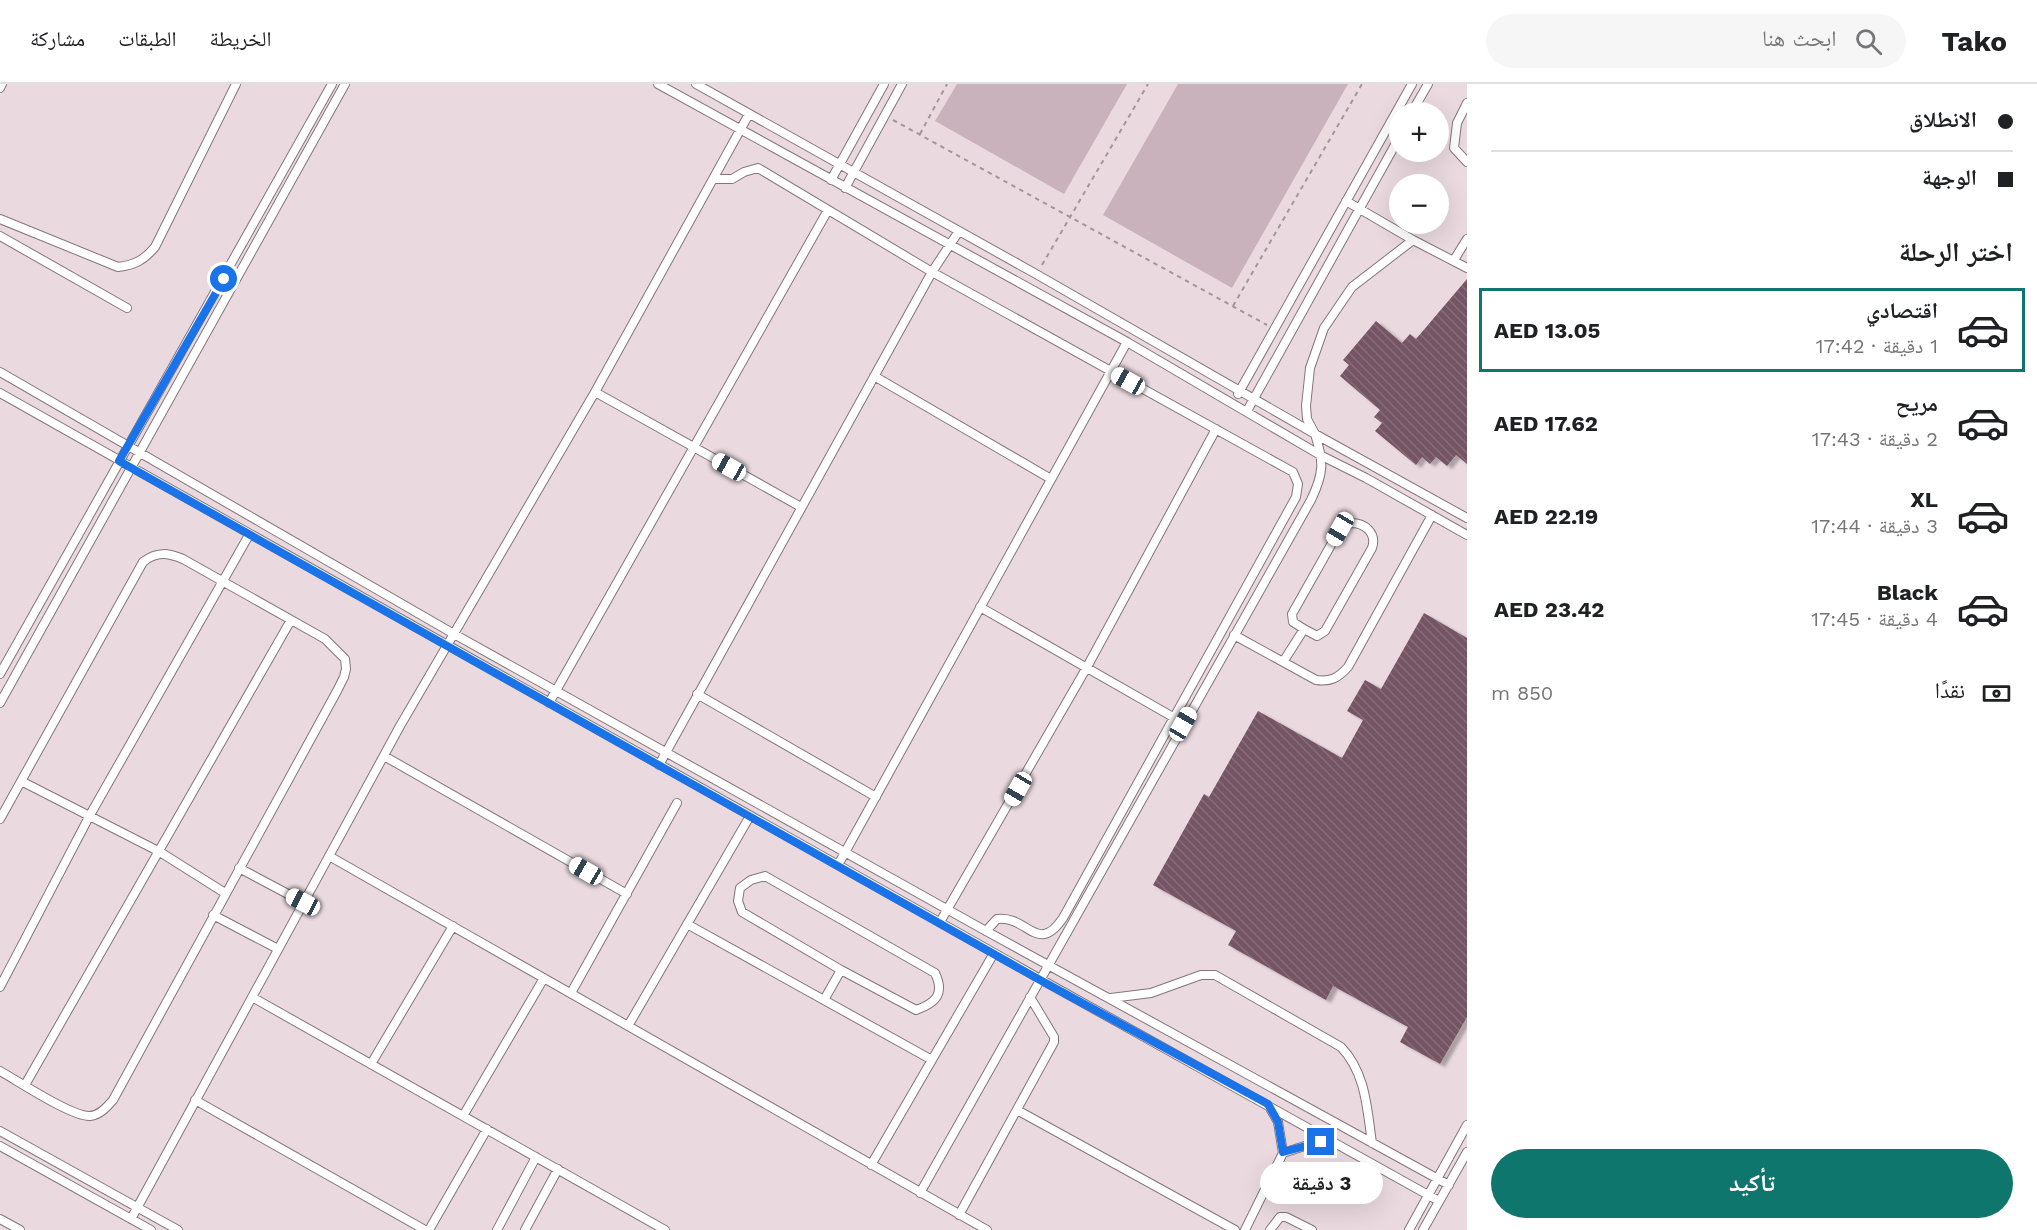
<!DOCTYPE html>
<html lang="ar">
<head>
<meta charset="utf-8">
<style>
  body { margin:0; font-family:"Work Sans","Noto Naskh Arabic",sans-serif; background:#f6f6f6; color:#202124; direction:rtl; height:100vh; display:flex; flex-direction:column; font-size:22px; white-space:nowrap }
  * { box-sizing:border-box; margin:0 }
  p { font-size:20px; color:#757577 }
  .icon { flex:none; width:33px; height:33px; fill:none; stroke:currentColor; stroke-width:2; stroke-linecap:round; stroke-linejoin:round }
  .map { position:relative; flex:1; overflow:hidden; direction:ltr }
  .sheet { display:flex; flex-direction:column; background:#fff; width:570px }
  .sheet>* { flex:none }
  .top-card { display:grid; align-content:center; height:132px; padding:0 24px; background:#fff }
  .fabs { position:absolute; left:1389px; top:18px; display:grid; gap:12px }
  .fabs a { display:grid; place-items:center; width:60px; height:60px; border-radius:50%; background:#fff; box-shadow:0 6px 24px #0002; font-size:30px }
  .end { position:absolute; width:27px; height:27px; margin:-14px; border:8px solid #1a73e8; background:#fff; box-shadow:0 0 0 3px #fff }
  .from { border-radius:50% }
  .bubble { position:absolute; height:42px; border-radius:21px; background:#fff; box-shadow:0 6px 24px #0002; font-size:20px; font-weight:700; line-height:42px; text-align:center; direction:rtl }
  .car { position:absolute; width:18px; height:36px; margin:-18px -9px; border-radius:8px; box-shadow:0 0 4px 2px #0007; background:linear-gradient(#fff 24%,#345 0 40%,#fff 0 76%,#345 0 86%,#fff 0) }
  .top-card b { display:flex; align-items:center; gap:21px; height:57px; font-size:22px }
  .top-card b+b { border-top:2px solid #e0e0e0 }
  .top-card i { width:15px; height:15px; background:#202124 }
  ul { padding:0; list-style:none }
  li { display:flex; align-items:center; gap:18px; height:84px; margin:0 12px 9px; padding:0 12px; border:3px solid transparent; border-radius:0px }
  li div { flex:1 }
  li b { display:block; font-size:22px }
  li em { font-style:normal; font-weight:700 }
  li.on { border-color:#0f766e }
  li>.icon { width:54px; height:54px; stroke-width:1.5 }
  h2 { padding:0 24px; font-size:27px; line-height:72px }
  .pay { display:flex; align-items:center; gap:15px; height:66px; padding:0 24px; font-size:22px }
  .pay p { margin-inline-start:auto }
  .cta { display:flex; gap:12px; margin-top:auto; padding:12px 24px }
  .cta a { flex:1; height:69px; border-radius:36px; background:#0f766e; color:#fff; font-size:24px; font-weight:700; line-height:69px; text-align:center }
  header { display:flex; align-items:center; gap:36px; box-sizing:border-box; height:84px; padding:0 30px; background:#fff; border-bottom:2px solid #e0e0e0 }
  header strong { font-size:28px }
  nav { display:flex; gap:33px; margin-inline-start:auto; font-size:21px }
  .search { width:420px; height:54px; background:#f6f6f6; display:flex; align-items:center; gap:15px; box-sizing:border-box; padding:0 21px; border-radius:33px; color:#757577; font-size:22px }
  main { display:flex; flex:1; min-height:0 }
  .map>svg:first-child { display:block }
</style>
</head>
<body>
<header>
<strong>Tako</strong>
<div class="search"><svg class="icon" aria-label="search" viewBox="0 0 24 24"><circle cx="10" cy="10" r="6"/><path d="M15 15l6 6"/></svg>ابحث هنا</div>
<nav><a>الخريطة</a><a>الطبقات</a><a>مشاركة</a></nav>
</header>
<main>
<section class="sheet">
<div class="top-card">
<b><i class="from"></i>الانطلاق</b>
<b><i></i>الوجهة</b>
</div>
<h2>اختر الرحلة</h2>
<ul>
<li class="on"><svg class="icon" aria-label="car" viewBox="0 0 24 24"><path d="M5 17H2v-5l4-1 3-4h7l3 4 3 1v5h-3M9 17h6M6 11h13"/><circle cx="7" cy="17" r="2"/><circle cx="17" cy="17" r="2"/></svg><div><b>اقتصادي</b><p>1 دقيقة · 17:42</p></div><em>AED 13.05</em></li>
<li><svg class="icon" aria-label="car" viewBox="0 0 24 24"><path d="M5 17H2v-5l4-1 3-4h7l3 4 3 1v5h-3M9 17h6M6 11h13"/><circle cx="7" cy="17" r="2"/><circle cx="17" cy="17" r="2"/></svg><div><b>مريح</b><p>2 دقيقة · 17:43</p></div><em>AED 17.62</em></li>
<li><svg class="icon" aria-label="car" viewBox="0 0 24 24"><path d="M5 17H2v-5l4-1 3-4h7l3 4 3 1v5h-3M9 17h6M6 11h13"/><circle cx="7" cy="17" r="2"/><circle cx="17" cy="17" r="2"/></svg><div><b>XL</b><p>3 دقيقة · 17:44</p></div><em>AED 22.19</em></li>
<li><svg class="icon" aria-label="car" viewBox="0 0 24 24"><path d="M5 17H2v-5l4-1 3-4h7l3 4 3 1v5h-3M9 17h6M6 11h13"/><circle cx="7" cy="17" r="2"/><circle cx="17" cy="17" r="2"/></svg><div><b>Black</b><p>4 دقيقة · 17:45</p></div><em>AED 23.42</em></li>
</ul>
<div class="pay"><svg class="icon" aria-label="cash" viewBox="0 0 24 24"><path d="M3 7h18v10H3z"/><circle cx="12" cy="12" r="2"/></svg>نقدًا<p>850 m</p></div>
<div class="cta"><a>تأكيد</a></div>
</section>
<div class="map">
<svg width="1467" height="1146" viewBox="0 0 1467 1146">
  <defs>
    <pattern id="building-back-hatch" width="6" height="6" patternUnits="userSpaceOnUse" patternTransform="scale(1.5)"><rect width="6" height="6" fill="#755463"/><path d="M-1 5l2 2M0 0l6 6M5-1l2 2" fill="none" stroke="#866c78"/></pattern>
    <filter id="shadow"><feDropShadow dx="5" dy="3" stdDeviation="1.5" flood-color="#0004"/></filter>
  </defs>
  <rect width="100%" height="100%" fill="#eadae0"/>
  <path fill="#cab2bc" d="M957,0h170l-63,110 -129,-73z
    M1178,0h170l-116,204 -129,-73z"/>
  <path fill="url(#building-back-hatch)" filter="url(#shadow)" d="M1467,195v185l-11,-9 -9,11 -11,-9 -6,7 -8,-7 -6,8 -41,-34 7,-8 -8,-6 6,-7 -40,-34 9,-11 -6,-5 33,-39 26,22 8,-9 6,5z
    M1424,529l43,25v379l-27,47 -40,-22 8,-15 -75,-41 -7,14 -98,-55 8,-14 -83,-46 51,-91 5,3 49,-86 84,47 21,-38 -16,-9 18,-31 16,9z"/>
  <g fill="none" stroke-linecap="round" stroke-linejoin="round">
    <g stroke="#84757b" stroke-width="10">
      <path id="lane" d="M658,0l469,258 195,114 44,22 101,57
        M696,0l340,190 279,160c9,28 9,39 -4,66l-391,693
        M0,4l2,-4
        M1467,19l-10,20 -3,25 13,14
        M1412,28l16,-28
        M714,95h18l12,-7 14,-4 174,104 361,200 5,12 -2,13 -233,421c-26,38 -35,-3 -66,1l-11,12
        M831,96l53,-96
        M845,104l57,-104
        M1346,117l67,39 54,28
        M0,135l118,48c17,-2 26,-7 37,-20l81,-163
        M0,152l127,72
        M1413,156l-61,47 -28,41 -14,40 -4,38 1,13 8,15 152,84
        M1454,176l13,-21
        M0,288l454,262 532,297 463,254
        M874,292l177,103
        M595,308l206,115
        M0,309c478,272 958,541 1439,808
        M1238,310l174,-310
        M1247,327l153,-275
        M980,523l193,110 10,7
        M1234,551l82,45c15,2 22,-2 32,-13l84,-152
        M1283,578l21,-33 13,7 8,-5 47,-83c5,-15 -7,-25 -21,-25l-11,6 -48,85 1,8 11,7
        M0,590l332,-590
        M697,610l179,103
        M0,619l345,-619
        M549,619l279,-493
        M384,672l243,138
        M659,681l273,-493 27,-41
        M21,697l139,71 65,41
        M0,735l143,-257c14,-11 25,-9 40,-3l142,80 20,20 1,10 -2,8 -7,14 -224,409c-6,7 -13,15 -23,16 -18,1 -72,-35 -90,-45
        M329,772l658,374
        M838,781l289,-523
        M239,784l64,34
        M213,831l65,34
        M940,838l147,-255 129,-238
        M687,840l245,136
        M0,903l90,-172 159,-280
        M571,909l106,-190
        M252,913l413,233
        M1111,914l40,-5 50,-18h14l126,72c25,26 26,62 31,96
        M824,916l17,-30 -99,-58 -4,-11 2,-13 11,-8 14,-4 170,97c10,21 1,30 -19,37l-75,-40
        M628,942l122,-210
        M371,980l82,-138
        M25,1001l266,-465
        M195,1016l230,130
        M1017,1026l218,120
        M463,1032l81,-138
        M0,1047l178,99
        M0,1062l151,84
        M1283,1069l31,-10 17,-2
        M871,1081l123,-212
        M959,1131l95,-173v-5l-24,-40
        M0,1135l20,11
        M131,1135l269,-493 195,-334 154,-278
        M429,1146l58,-101
        M497,1146l39,-73
        M525,1146l33,-61
        M1245,1146l38,-77 -5,-31 -8,-14
        M1270,1146l10,-13h6l26,13
        M1409,1146l58,-105
        M1423,1146l44,-78"/>
    </g>
    <path stroke="#a2969b" stroke-width="2" stroke-dasharray="4.5 4.5" stroke-linecap="butt" d="M893,36l374,205
      M920,50l27,-50
      M1042,181l106,-181
      M1233,222l129,-222"/>
    <use href="#lane" stroke="#fff" stroke-width="8"/>
  </g>
  <g fill="none" stroke-linecap="round" stroke-linejoin="round">
    <path stroke="#1a73e8" stroke-width="8" d="M224,195l-105,182 921,519 228,124 10,18 5,30 38,-10"/>
  </g>
</svg>
<div class="fabs">
<a>+</a>
<a>−</a>
</div>
<i class="end from" style="left:224px;top:195px"></i>
<i class="end" style="left:1321px;top:1058px"></i>
<div class="bubble" style="left:1260px;top:1078px;width:123px">3 دقيقة</div>
<i class="car" style="left:1128px;top:297px;rotate:299deg"></i>
<i class="car" style="left:729px;top:383px;rotate:299deg"></i>
<i class="car" style="left:1340px;top:445px;rotate:210deg"></i>
<i class="car" style="left:1183px;top:640px;rotate:30deg"></i>
<i class="car" style="left:1018px;top:705px;rotate:210deg"></i>
<i class="car" style="left:586px;top:787px;rotate:300deg"></i>
<i class="car" style="left:303px;top:818px;rotate:298deg"></i>
</div>
</main>
</body>
</html>
